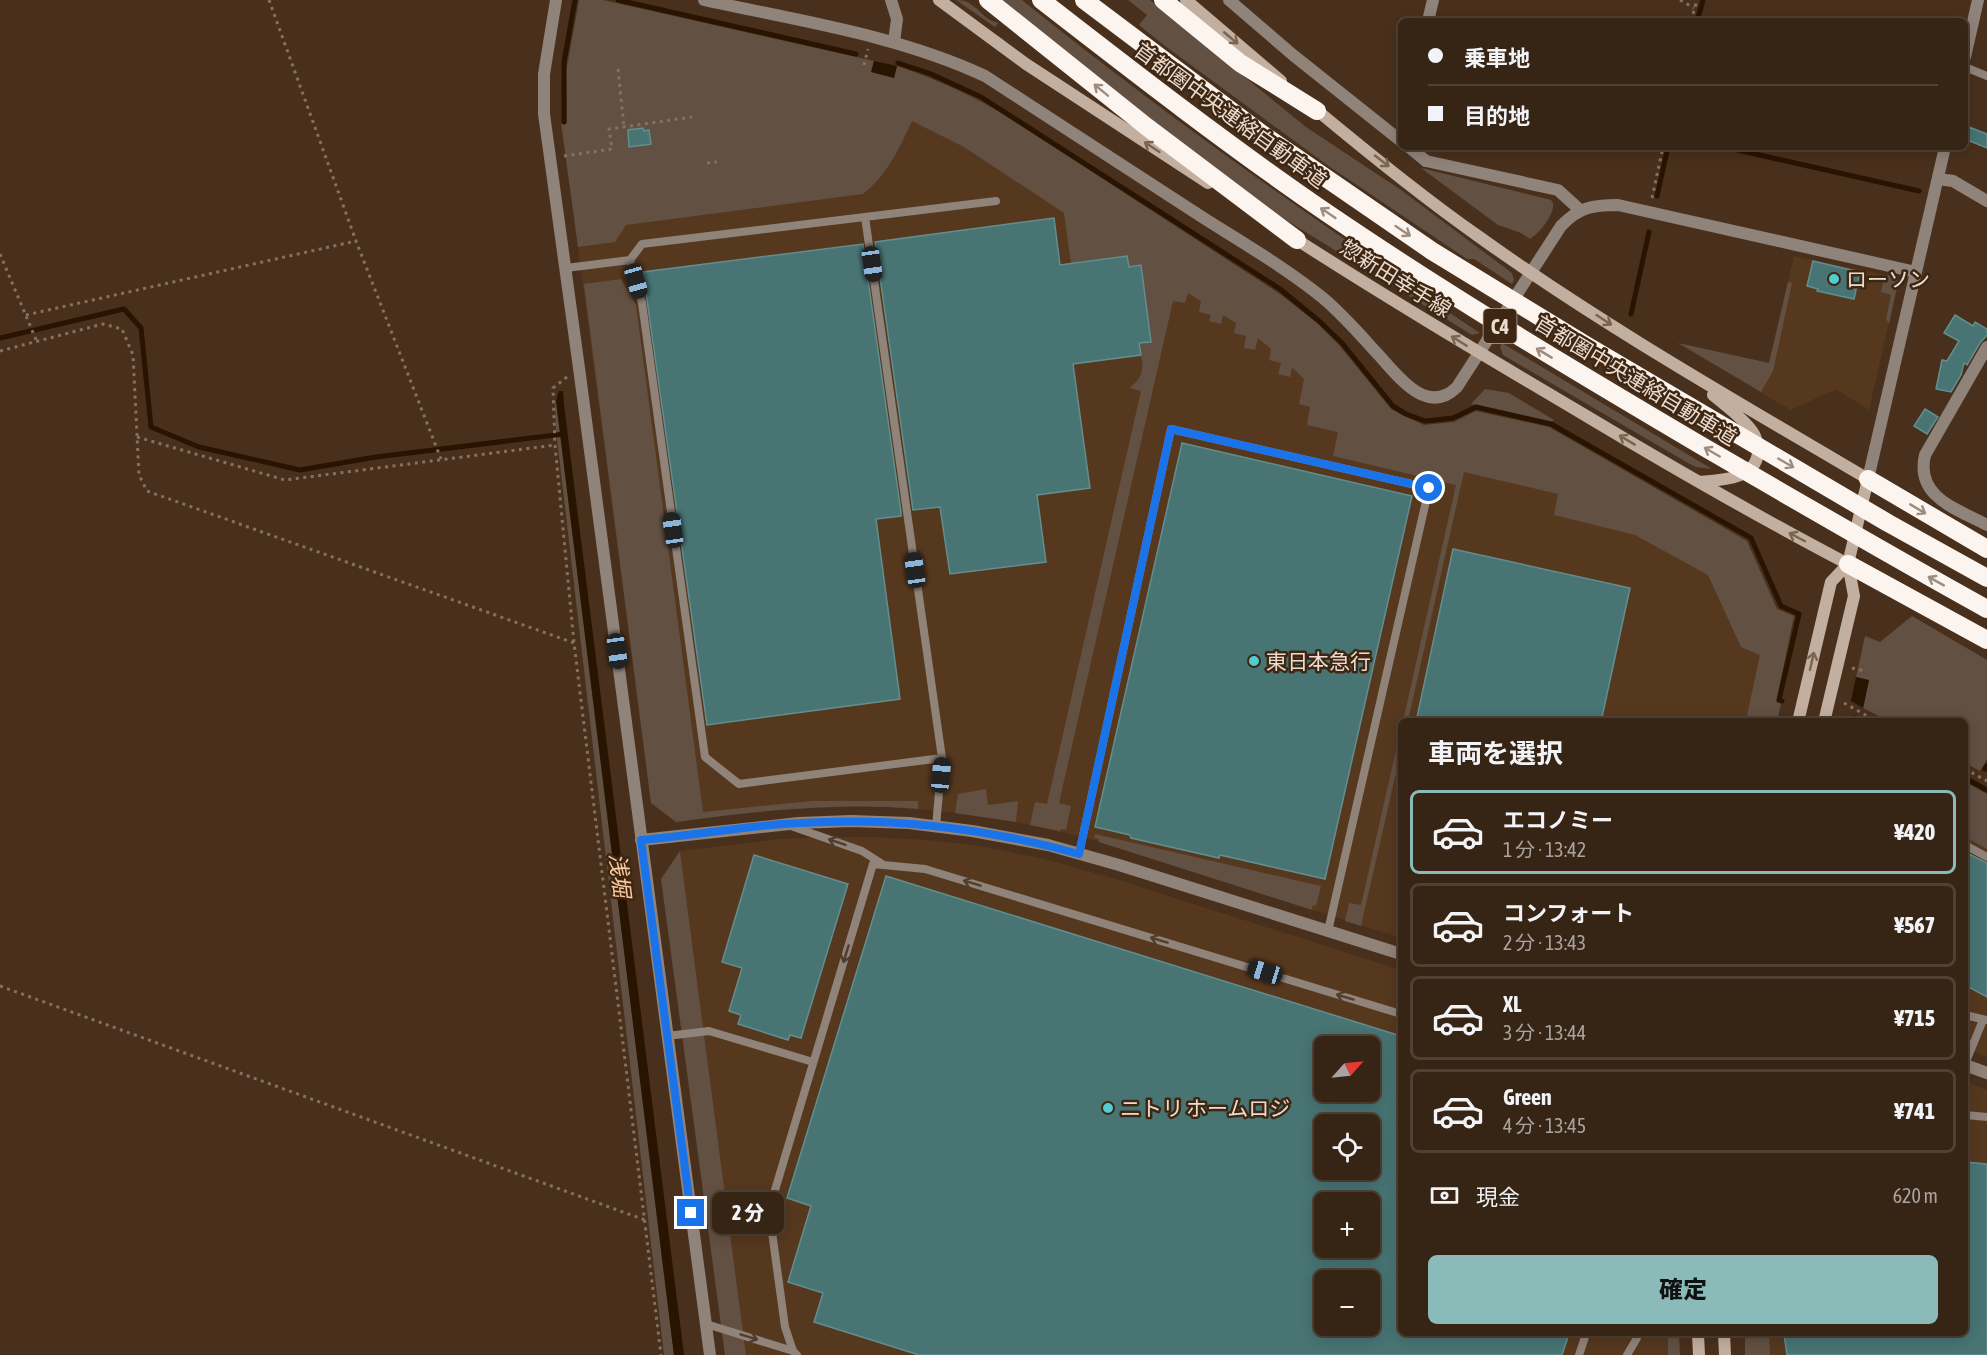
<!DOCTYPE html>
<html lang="ja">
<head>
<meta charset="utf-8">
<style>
  body { margin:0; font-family:"Asap Condensed","Noto Sans JP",sans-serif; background:#413022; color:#f1f3f6; height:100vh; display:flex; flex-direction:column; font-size:22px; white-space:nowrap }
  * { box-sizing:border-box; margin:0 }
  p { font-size:20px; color:#aaa4a0 }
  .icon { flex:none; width:33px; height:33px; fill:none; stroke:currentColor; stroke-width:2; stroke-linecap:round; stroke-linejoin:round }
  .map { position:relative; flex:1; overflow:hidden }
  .sheet { position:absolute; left:1398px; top:718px; width:570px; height:618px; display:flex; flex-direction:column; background:#362415; border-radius:9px; box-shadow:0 3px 15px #0003,0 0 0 2px #504134 }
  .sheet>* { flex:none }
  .hud { position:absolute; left:1398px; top:18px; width:570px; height:132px; border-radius:9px; box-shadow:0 3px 15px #0003,0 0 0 2px #504134; display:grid; align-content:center; height:132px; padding:0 30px; background:#362415 }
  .needle { width:39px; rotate:63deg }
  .buttons { position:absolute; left:1314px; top:1036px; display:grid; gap:12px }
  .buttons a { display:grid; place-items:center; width:66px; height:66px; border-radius:9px; background:#362415; box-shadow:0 3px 15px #0003,0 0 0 2px #504134; font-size:30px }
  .end { position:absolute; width:27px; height:27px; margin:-14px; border:8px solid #1a73e8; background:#fff; box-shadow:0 0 0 3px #fff }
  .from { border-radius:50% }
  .bubble { position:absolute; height:42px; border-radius:9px; background:#362415; box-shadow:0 3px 15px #0003,0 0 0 2px #504134; font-size:20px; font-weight:800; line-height:42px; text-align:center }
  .car { position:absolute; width:18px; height:36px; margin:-18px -9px; border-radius:8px; box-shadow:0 0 4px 2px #0007; background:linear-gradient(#222 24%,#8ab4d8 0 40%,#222 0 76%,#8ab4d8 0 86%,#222 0) }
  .hud b { display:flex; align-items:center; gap:21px; height:57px; font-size:22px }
  .hud b+b { border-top:2px solid #504134 }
  .hud i { width:15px; height:15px; background:#f1f3f6 }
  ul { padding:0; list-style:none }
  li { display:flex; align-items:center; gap:18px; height:84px; margin:0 12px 9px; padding:0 18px; border:3px solid #504134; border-radius:9px }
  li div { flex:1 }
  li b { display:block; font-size:22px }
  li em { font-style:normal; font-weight:800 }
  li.on { border-color:#8bbbb9 }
  li>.icon { width:54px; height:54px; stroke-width:1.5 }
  h2 { padding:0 30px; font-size:27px; line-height:72px }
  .pay { display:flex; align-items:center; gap:15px; height:66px; padding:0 30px; font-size:22px }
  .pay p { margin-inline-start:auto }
  .button { display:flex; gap:12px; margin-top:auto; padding:12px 30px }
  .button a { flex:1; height:69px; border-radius:9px; background:#8bbbb9; color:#111; font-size:24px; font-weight:800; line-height:69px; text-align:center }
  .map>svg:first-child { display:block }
</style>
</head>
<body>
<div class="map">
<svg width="1987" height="1355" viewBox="0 0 1987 1355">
  <rect width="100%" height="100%" fill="#48301c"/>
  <path fill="#56381f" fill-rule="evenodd" d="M897,66l34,12 48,21 301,195 37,29 22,22 52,64 13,7 20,9 30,-3 22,-11 73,16 198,114 30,68 17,7 -18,86 5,2 -4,17 -376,1v216l-307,-98 -78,-18 -74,-11 -76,-5 -95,4 -95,12 -25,-19 -78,-594 243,-35 70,-62z
    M1794,256l105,22 -30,132 -33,-21 -45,21 -38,-22 7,-27 9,2z
    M823,837h51l53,3 47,5 67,13 68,19 292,93v364h267v21h-922l-66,-504 100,-12zM1324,1047h46v45h-46zM1324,1125h46v45h-46zM1324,1203h46v45h-46zM1324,1281h46v45h-46z
    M1965,837l22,12v208l-22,-9z
    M1965,1081l22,9v265h-242v-21h220z"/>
  <path fill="#625042" d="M579,0h24l271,61 -2,11 22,5 3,-11c39,13 74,29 109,50l274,178 37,29 22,22 52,64 13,7 20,9 30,-3 22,-11 73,16 198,114 30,68 17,7 -18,86 5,2 -4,17h-25l-6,-1 14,-65 -19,-8 -33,-72 -73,-40 -81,-20 4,-21 -94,-22 -56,249h-5l53,-236 -123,-29 5,-24 -31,-7 3,-18 -11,-3 5,-25 -12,-12 -2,10 -12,-3 3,-11 -12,-3 2,-11 -13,-11 -3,12 -11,-2 2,-12 -12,-3 2,-10 -13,-8 -2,9 -12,-3 2,-6 -12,-3 2,-11 -13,-8 -3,10 -12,-2 -114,502 12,3 -5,24 -5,-1 -1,2 -30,-6 5,-23 12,2 94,-413 -12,-3c19,-13 13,-25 10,-45l11,-1 -9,-76 -12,1 -2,-11 -56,8 -7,-51 -100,-66 -52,-26c-13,28 -24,53 -49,73l-237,31 -11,17 -37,5 -17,-124 6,-1 -1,-50z
    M956,0c21,0 24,19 42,23l-3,4z
    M1001,0h21c134,108 274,208 417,303l5,6 36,24 -8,2 -194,-120 -84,-62z
    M1128,0h22l156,127 95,63 111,83 2,7 -2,4 -38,-25h-7l-137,-92 -165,-121 -26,-21 8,-10z
    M1421,168l130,32 2,3c2,11 -13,30 -23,36l-9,-6 -23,-8z
    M1888,275l11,3 -10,46 -3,-5 5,-24 -10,-3 3,-14z
    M621,279l15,26 67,507 108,-11h107v8c-81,-7 -162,2 -242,13l-25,-19 -67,-519z
    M1788,282l4,1 -19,88 -12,21 -83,-49 91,20z
    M1502,343l210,126 -16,-2 -8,-4 -185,-108 -3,-9z
    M1485,389l24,4 45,27 -3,2 -80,-18z
    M559,391l-3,10 118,954h-10l-108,-925 -1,-27z
    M1912,616l75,44v99l-7,12 -15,-8v-41l-77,-1 -25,-13 6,-27 -13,-4 9,-41 15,6z
    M1401,728v23l-40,175 -16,-5 4,-18 12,2z
    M1965,782l22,12v55l-22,-12z
    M986,789l2,16 30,-4 -2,21 -61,-9 3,-19z
    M1095,834l226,52 -5,20 -3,-1 -1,5 -213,-68v-3l-5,-1z
    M680,851l66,504h-21l-64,-476z
    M1668,1334h11l1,21h-12z
    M1745,1334h24l1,21h-25z"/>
  <path fill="#291301" d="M874,61l23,5 -3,12 -23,-6z
    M559,391h4l1,14 120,950h-10l-118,-954z
    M1856,677l13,3 -6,28 -12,-7z"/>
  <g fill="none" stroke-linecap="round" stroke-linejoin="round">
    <path stroke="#291301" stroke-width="5" d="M618,0l238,54
      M1697,21l6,-21
      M898,63l33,11 50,23 299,192 39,32 23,22 51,63 13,8 19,7 28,-3 23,-11 75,17 200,114 30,68 18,8 -20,86 3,1
      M564,122v-60l11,-62
      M1724,147l195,44
      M1657,196l11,-49
      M1631,314l18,-82
      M0,338l124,-29 17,19 10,99 48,20 101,23 76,-13 188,-23
      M1855,718l6,4
      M1985,769l2,-3
      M1965,778l22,12"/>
  </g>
  <path fill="#487474" stroke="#638e8e" stroke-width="1.5" fill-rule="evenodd" d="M1969,127l18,7v14l-22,-9z
    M643,128l1,3 5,-1 2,14 -22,3 -1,-17z
    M1054,218l6,47 67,-9 2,11 12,-2 10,77 -12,1 2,12 -68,9 17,124 -53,7 9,67 -96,12 -10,-67 -27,3 -38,-268z
    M863,244l38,268v4l-25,3 24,180 -193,26 -64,-453z
    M1813,261l47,11 -6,27 -37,-8 1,-2 -11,-3z
    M1955,315l18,11 2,-4 12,7v6l-7,8 -13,22 -3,-2 -3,12 -10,17 -15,-3 6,-29 5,1 12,-20 -15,-8z
    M1925,409l13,8 -11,17 -13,-8z
    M1182,443l230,53 -87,383 -105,-24 -1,3 -88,-20 -1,-3 -35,-8z
    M1453,549l177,39 -29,134h-185z
    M1965,852l22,11v134l-22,-12z
    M754,855l94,29 -47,154 -11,-3 -2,5 -50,-16 3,-9 -12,-4 13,-43 -20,-6z
    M886,876l515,160v298h168l-7,21h-643l-105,-33 9,-29 -35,-11 23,-76 -24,-8zM1324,1047h46v45h-46zM1324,1125h46v45h-46zM1324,1203h46v45h-46zM1324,1281h46v45h-46z
    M1965,1162l22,2v191h-200l-3,-21h181z"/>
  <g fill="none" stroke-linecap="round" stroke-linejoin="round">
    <path stroke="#867160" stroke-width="3" stroke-dasharray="3 4.5" stroke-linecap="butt" d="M269,0l87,241 85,218
      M1680,0l14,8
      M1691,21l6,-21
      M864,65l4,-16
      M618,69l6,58
      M564,156l48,-7 -3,-20 83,-12
      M707,163l10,-1
      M1652,198l11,-51
      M0,254l37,88
      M26,315l330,-74
      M0,351l103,-27 19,5 11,26 6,120 8,16 427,152
      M567,377l-14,11 2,57 19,198 87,712
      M137,437l148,43 270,-35
      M1852,668l13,3
      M1844,703l34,19
      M1965,769l22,12
      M0,986l645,234"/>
    <path stroke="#90837a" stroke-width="8" d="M1965,67l22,9
      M865,217l77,541 -6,69
      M630,260l12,43 63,454 34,27 203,-26
      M566,268l64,-8 12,-16 354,-43
      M791,826l71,25 22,14
      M1965,845l22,12
      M1079,854l92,-425 258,59 -101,443
      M1965,1015l21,5
      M667,1036l42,-5 104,31
      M1965,1064l18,-44
      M1965,1115l22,2
      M706,1324l87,27 4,4
      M793,1351l-8,-24 -16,-117 104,-346 52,5 476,145
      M1579,1355l7,-21
      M1627,1355l10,-17v-4"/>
    <path stroke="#90837a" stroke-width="12" d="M891,0l6,19 -3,23
      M1229,0l64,55 108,86
      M1428,21l5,-21
      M1409,147l17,14
      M1938,179l15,2 34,20
      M1987,347l-62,108c-10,42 32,54 62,70"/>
    <path stroke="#90837a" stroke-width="12" d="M556,0l-12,74v40l35,254 131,987
      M704,0c95,21 193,35 281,76 72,47 145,94 217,141 41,26 84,51 121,81 19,16 35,34 51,52 20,20 51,69 83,37l104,-161c18,-19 32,-21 57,-21l298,67
      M1965,57l13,-57
      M1426,161l132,29 22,20
      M1868,479l77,-332
      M641,840l158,-17 52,-2 58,2 63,8 76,14 71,20 282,89
      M1965,1065l22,8"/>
    <path stroke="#c3af9f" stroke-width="12" d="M939,0l87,64 182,119
      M1186,0l95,81
      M1313,107c54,45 108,89 165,129 124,89 258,165 390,243l-20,85 6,32 -30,126
      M1291,236c96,62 194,120 292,178 87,52 175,103 265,150
      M1699,482c21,-2 56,-2 59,-29 0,-8 -1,-16 -6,-22 -10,-14 -26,-25 -39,-36
      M1798,722l33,-140 17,-18
      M1698,1334l1,21
      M1724,1334l1,21"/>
    <path stroke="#fbf4ef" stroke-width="18" d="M988,0l159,127 150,113
      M1041,0c94,73 188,146 286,213 122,83 248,158 375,233 95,55 189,110 285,163
      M1084,0l178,134 170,117 157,96 299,176 99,55
      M1163,0l77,63 77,48
      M1868,479l119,70
      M1848,564l139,76"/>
  </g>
  <defs><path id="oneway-shaft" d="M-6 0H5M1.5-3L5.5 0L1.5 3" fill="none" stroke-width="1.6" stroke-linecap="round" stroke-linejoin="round" transform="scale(1.5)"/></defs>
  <g stroke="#796451">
    <use href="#oneway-shaft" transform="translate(1231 38) rotate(40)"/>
    <use href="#oneway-shaft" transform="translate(1152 147) rotate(-147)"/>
    <use href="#oneway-shaft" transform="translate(1382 161) rotate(38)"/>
    <use href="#oneway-shaft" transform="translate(1604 320) rotate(33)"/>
    <use href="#oneway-shaft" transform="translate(1459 341) rotate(-148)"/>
    <use href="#oneway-shaft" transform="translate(1627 440) rotate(-149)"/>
    <use href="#oneway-shaft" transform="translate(1797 537) rotate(-152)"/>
    <use href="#oneway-shaft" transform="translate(1812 661) rotate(-77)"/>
  </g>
  <g stroke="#9c8d80">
    <use href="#oneway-shaft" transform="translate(1101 90) rotate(-141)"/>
    <use href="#oneway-shaft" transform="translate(1328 213) rotate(-146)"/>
    <use href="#oneway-shaft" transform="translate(1403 231) rotate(34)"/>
    <use href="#oneway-shaft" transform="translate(1544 353) rotate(-149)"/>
    <use href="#oneway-shaft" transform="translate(1712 452) rotate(-150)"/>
    <use href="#oneway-shaft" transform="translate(1786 463) rotate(30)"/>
    <use href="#oneway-shaft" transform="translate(1918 509) rotate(31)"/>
    <use href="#oneway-shaft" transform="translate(1936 581) rotate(-151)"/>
  </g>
  <g stroke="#523d2c">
    <use href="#oneway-shaft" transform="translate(837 842) rotate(-161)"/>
    <use href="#oneway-shaft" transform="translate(972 883) rotate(-163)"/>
    <use href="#oneway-shaft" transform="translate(1159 940) rotate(-163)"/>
    <use href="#oneway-shaft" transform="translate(846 954) rotate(107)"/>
    <use href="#oneway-shaft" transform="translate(1345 997) rotate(-163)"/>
    <use href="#oneway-shaft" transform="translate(749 1337) rotate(17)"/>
  </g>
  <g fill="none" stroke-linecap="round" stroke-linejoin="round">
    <path stroke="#1a73e8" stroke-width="8" d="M691,1213l-50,-373c53,-4 106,-15 159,-17 94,-6 189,6 279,31l92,-425 258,59"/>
  </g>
  <g fill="#52cdce" stroke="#3d2612" stroke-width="2">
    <circle cx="1834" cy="279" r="6"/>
    <circle cx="1254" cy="661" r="6"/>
    <circle cx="1108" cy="1108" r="6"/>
  </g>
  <g text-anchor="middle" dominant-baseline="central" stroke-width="5" stroke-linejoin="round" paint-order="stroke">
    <rect fill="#3d2612" stroke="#b8a597" stroke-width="1.5" x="1483.5" y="309" width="33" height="34" rx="4.5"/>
    <g font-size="20" font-weight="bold" fill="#ecdcd0">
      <text x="1500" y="326">C4</text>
    </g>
    <g font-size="21" fill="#ecdcd0" stroke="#3d2612">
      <text transform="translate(1231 115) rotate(36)">首都圏中央連絡自動車道</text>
      <text transform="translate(1396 278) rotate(32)">惣新田幸手線</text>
      <text transform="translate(1636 380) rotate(31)">首都圏中央連絡自動車道</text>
    </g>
    <g font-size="21" fill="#ecdcd0" stroke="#3d2612" text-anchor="start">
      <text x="1846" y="279">ローソン</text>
      <text x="1266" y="661">東日本急行</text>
      <text x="1120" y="1108">ニトリ ホームロジ</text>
    </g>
    <g font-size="22" font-style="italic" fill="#fbc8a0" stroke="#3d2612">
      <text transform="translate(620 875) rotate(83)">浅堀</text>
    </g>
  </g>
</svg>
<div class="buttons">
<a><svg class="needle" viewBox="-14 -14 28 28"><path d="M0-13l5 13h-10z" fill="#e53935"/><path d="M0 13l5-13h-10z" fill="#aaa4a0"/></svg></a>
<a><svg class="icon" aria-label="locate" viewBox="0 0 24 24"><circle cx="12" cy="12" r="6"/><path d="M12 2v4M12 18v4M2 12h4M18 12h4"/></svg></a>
<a>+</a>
<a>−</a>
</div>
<i class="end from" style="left:1429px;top:488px"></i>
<i class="end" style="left:691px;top:1213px"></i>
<div class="bubble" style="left:712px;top:1192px;width:72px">2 分</div>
<i class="car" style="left:872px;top:264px;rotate:172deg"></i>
<i class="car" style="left:636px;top:281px;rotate:164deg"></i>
<i class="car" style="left:673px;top:530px;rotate:352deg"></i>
<i class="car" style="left:915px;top:570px;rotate:352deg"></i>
<i class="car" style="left:617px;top:651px;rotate:172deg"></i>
<i class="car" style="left:941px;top:775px;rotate:5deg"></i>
<i class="car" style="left:1265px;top:972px;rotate:287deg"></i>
<div class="hud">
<b><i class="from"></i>乗車地</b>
<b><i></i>目的地</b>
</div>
<section class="sheet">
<h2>車両を選択</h2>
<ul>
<li class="on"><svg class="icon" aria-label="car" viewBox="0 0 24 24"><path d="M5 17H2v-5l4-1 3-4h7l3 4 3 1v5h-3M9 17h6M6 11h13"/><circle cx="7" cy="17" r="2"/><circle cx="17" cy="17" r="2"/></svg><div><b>エコノミー</b><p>1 分 · 13:42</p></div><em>¥420</em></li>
<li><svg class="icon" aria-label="car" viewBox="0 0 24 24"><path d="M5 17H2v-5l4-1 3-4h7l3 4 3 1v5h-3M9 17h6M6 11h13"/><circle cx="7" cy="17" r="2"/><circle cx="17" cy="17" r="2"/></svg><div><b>コンフォート</b><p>2 分 · 13:43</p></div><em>¥567</em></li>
<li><svg class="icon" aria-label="car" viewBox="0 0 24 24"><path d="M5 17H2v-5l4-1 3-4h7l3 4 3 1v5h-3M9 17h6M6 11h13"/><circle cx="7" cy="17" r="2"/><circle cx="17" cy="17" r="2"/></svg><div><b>XL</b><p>3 分 · 13:44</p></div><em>¥715</em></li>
<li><svg class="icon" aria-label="car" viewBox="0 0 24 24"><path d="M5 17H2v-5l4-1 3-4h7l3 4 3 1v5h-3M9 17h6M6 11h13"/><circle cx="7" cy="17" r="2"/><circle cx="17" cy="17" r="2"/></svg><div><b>Green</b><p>4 分 · 13:45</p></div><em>¥741</em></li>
</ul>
<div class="pay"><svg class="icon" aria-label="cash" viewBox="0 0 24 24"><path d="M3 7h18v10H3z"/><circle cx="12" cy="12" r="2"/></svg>現金<p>620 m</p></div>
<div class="button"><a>確定</a></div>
</section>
</div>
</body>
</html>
